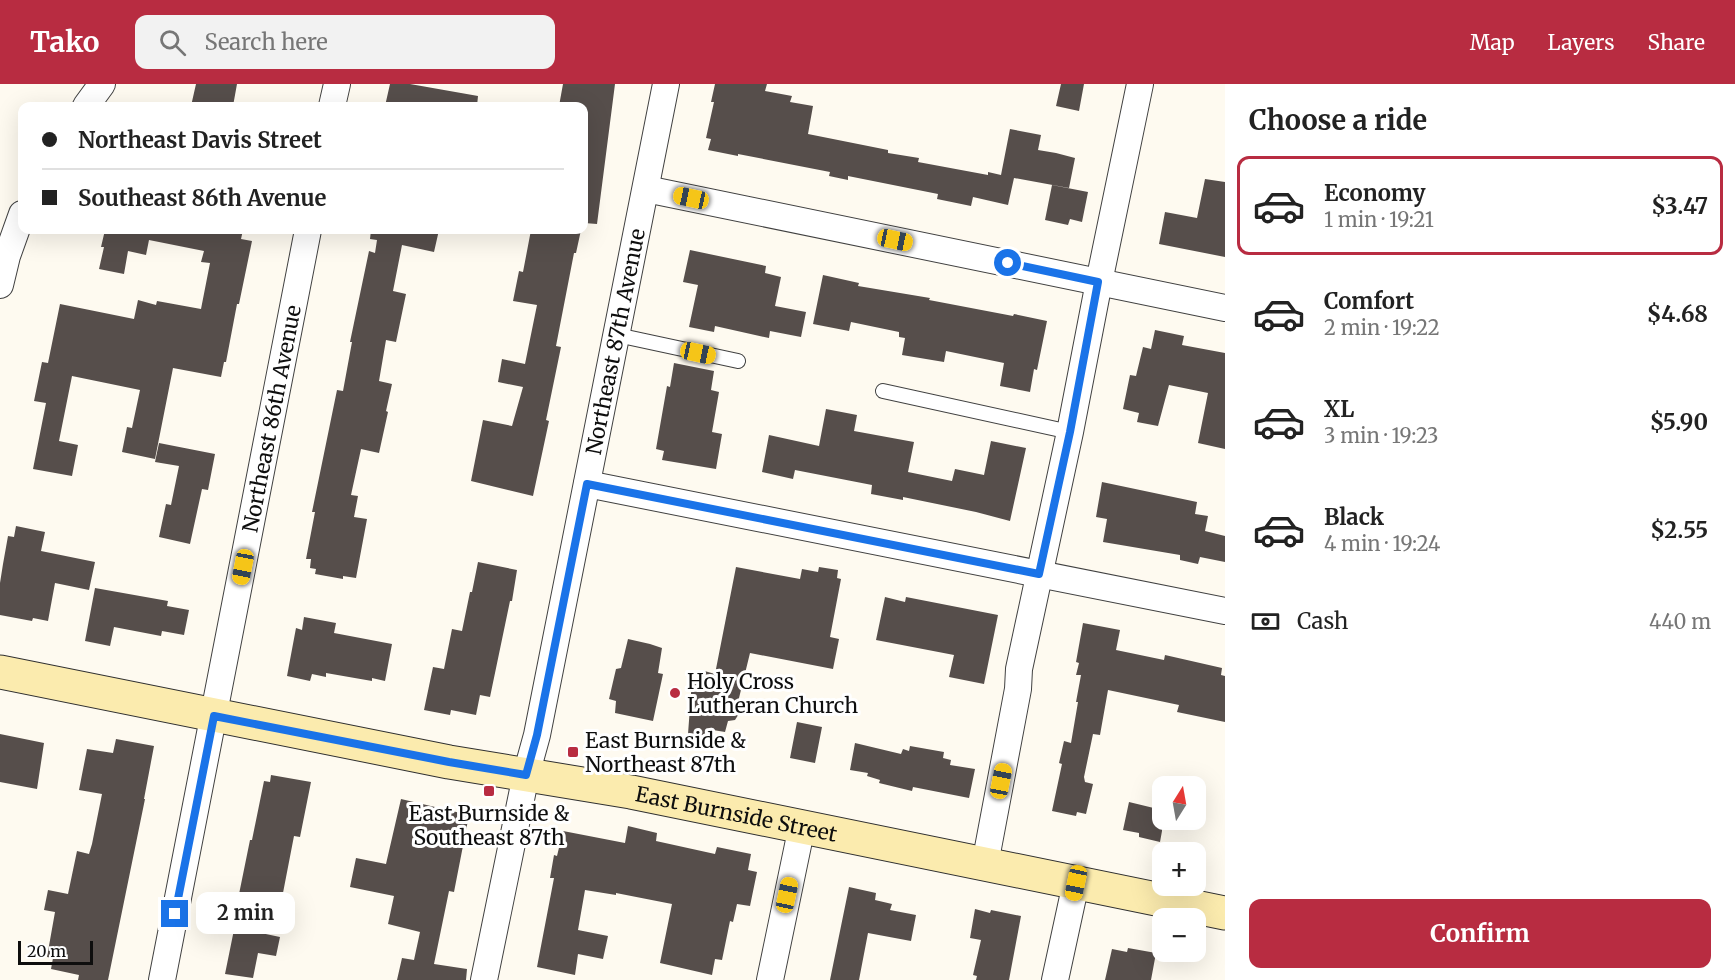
<!DOCTYPE html>
<html lang="en">
<head>
<meta charset="utf-8">
<style>
  body { margin:0; font-family:Merriweather,serif; background:#f2f2f2; color:#222; height:100vh; display:flex; flex-direction:column; font-size:22px; white-space:nowrap }
  * { box-sizing:border-box; margin:0 }
  p { font-size:20px; color:#767676 }
  .icon { flex:none; width:33px; height:33px; fill:none; stroke:currentColor; stroke-width:2; stroke-linecap:round; stroke-linejoin:round }
  .map { position:relative; flex:1; overflow:hidden }
  .drawer { display:flex; flex-direction:column; background:#fff; width:510px }
  .drawer>* { flex:none }
  .banner { position:absolute; left:18px; top:18px; width:570px; height:132px; border-radius:12px; box-shadow:0 6px 24px #0002; display:grid; align-content:center; height:132px; padding:0 24px; background:#fff }
  .needle { width:39px; rotate:11deg }
  .tools { position:absolute; left:1152px; top:692px; display:grid; gap:12px }
  .tools a { display:grid; place-items:center; width:54px; height:54px; border-radius:12px; background:#fff; box-shadow:0 6px 24px #0002; font-size:30px }
  .scale { position:absolute; left:18px; bottom:15px; width:75px; box-sizing:border-box; padding-left:6px; border:3px solid #0e0e0e; border-top:0; font-size:16px; line-height:21px; white-space:nowrap; color:#0e0e0e; -webkit-text-stroke:4px #fff; paint-order:stroke }
  .end { position:absolute; width:27px; height:27px; margin:-14px; border:8px solid #1a73e8; background:#fff; box-shadow:0 0 0 3px #fff }
  .from { border-radius:50% }
  .bubble { position:absolute; height:42px; border-radius:12px; background:#fff; box-shadow:0 6px 24px #0002; font-size:20px; font-weight:700; line-height:42px; text-align:center }
  .car { position:absolute; width:18px; height:36px; margin:-18px -9px; border-radius:8px; box-shadow:0 0 4px 2px #0007; background:linear-gradient(#f5c518 24%,#345 0 40%,#f5c518 0 76%,#345 0 86%,#f5c518 0) }
  .banner b { display:flex; align-items:center; gap:21px; height:57px; font-size:22px }
  .banner b+b { border-top:2px solid #e0e0e0 }
  .banner i { width:15px; height:15px; background:#222 }
  ul { padding:0; list-style:none }
  li { display:flex; align-items:center; gap:18px; height:99px; margin:0 12px 9px; padding:0 12px; border:3px solid transparent; border-radius:12px }
  li div { flex:1 }
  li b { display:block; font-size:22px }
  li em { font-style:normal; font-weight:700 }
  li.selected { border-color:#b82c41 }
  li>.icon { width:54px; height:54px; stroke-width:1.5 }
  h2 { padding:0 24px; font-size:27px; line-height:72px }
  .pay { display:flex; align-items:center; gap:15px; height:66px; padding:0 24px; font-size:22px }
  .pay p { margin-inline-start:auto }
  .primary-button { display:flex; gap:12px; margin-top:auto; padding:12px 24px }
  .primary-button a { flex:1; height:69px; border-radius:12px; background:#b82c41; color:#fff; font-size:24px; font-weight:700; line-height:69px; text-align:center }
  header { display:flex; align-items:center; gap:36px; box-sizing:border-box; height:84px; padding:0 30px; background:#b82c41; color:#fff }
  header strong { font-size:28px }
  nav { display:flex; gap:33px; margin-inline-start:auto; font-size:21px }
  .search { width:420px; height:54px; background:#f2f2f2; display:flex; align-items:center; gap:15px; box-sizing:border-box; padding:0 21px; border-radius:12px; color:#767676; font-size:22px }
  main { display:flex; flex:1; min-height:0 }
  .map>svg:first-child { display:block }
</style>
</head>
<body>
<header>
<strong>Tako</strong>
<div class="search"><svg class="icon" aria-label="search" viewBox="0 0 24 24"><circle cx="10" cy="10" r="6"/><path d="M15 15l6 6"/></svg>Search here</div>
<nav><a>Map</a><a>Layers</a><a>Share</a></nav>
</header>
<main>
<div class="map">
<svg width="1225" height="896" viewBox="0 0 1225 896">
  <rect width="100%" height="100%" fill="#fefaf0"/>
  <path fill="#564e4b" d="M196,0h41l-4,22h-42z
    M390,0h20l68,12 -1,10h-92z
    M563,0h52l-18,140 -13,-1v-117h-25z
    M715,0h52l-2,7 27,5 -2,6 23,4 -5,28 80,16v3l31,5 -1,4 70,13v-3l13,3 9,-46 31,6 -3,15 18,3 19,5 -6,30 -55,-10 -6,27 -35,-8 -2,9 -34,-7 1,-5 -90,-18v4l-19,-4 1,-4 -92,-18v2l-30,-6 3,-11 -5,-1 8,-36h-3z
    M1061,0h23l-5,27 -23,-5z
    M1205,95l20,3v75l-66,-13 6,-32 32,6z
    M1052,101l36,7 -6,30 -12,-3 -2,6 -23,-5z
    M105,146h138l-2,9 11,2 -13,63h-2l-11,58h-2l-3,15 -48,-9 -18,91 -33,-7 5,-25 5,1 8,-38 -68,-14 -13,65 19,4 -6,31 -39,-7 13,-66 -12,-2 8,-39 6,1 12,-59 74,15 4,-19 18,5 1,-4 44,8 9,-46 -9,-1 3,-11 -55,-11 -3,15 -18,-4 -4,23 -25,-5 5,-22h-3z
    M371,146h68l-5,22 -32,-7 -9,46 13,3 -10,48 -10,-2 -7,41 13,3 -6,27 2,1 -9,41 -18,-4 -10,46 7,1 -4,21 13,2 -11,59 -13,-2v3l-28,-5 1,-5 -6,-1 1,-9h-5l9,-47h-3l25,-122 6,1 9,-49h-2l19,-91 6,2 2,-13 -7,-1z
    M531,146h50l-5,23h-2l-18,93 5,1 -15,73 3,1 -16,75 -62,-15 12,-61 29,6 11,-39 -25,-5 4,-23 23,5 12,-59 -24,-4 6,-30 4,1z
    M690,166l76,16 -1,7 16,4 -6,29 31,6 -5,25 -31,-6 -1,7 -54,-12 -1,6 -25,-5 9,-42 -15,-3z
    M823,191l36,8 -1,3 72,12 -1,2 84,16 1,-2 33,7 -10,49 -3,-1 -4,23 -30,-6 4,-23 -58,-12 -2,11 -42,-7 3,-17 -6,-1v-5l-48,-10 -2,9 -36,-7z
    M1155,246l29,6 -2,9 43,8v96l-27,-6 10,-50 -39,-8 -11,41 -21,-4 2,-9 -16,-4 7,-34 6,1 7,-29 8,2z
    M674,279l40,8 -3,19 8,2 -7,40 10,2 -6,35 -54,-9 2,-9 -8,-2 11,-63 3,1z
    M826,325l31,6 -3,16 60,11 -6,30 44,9 3,-12 29,6 7,-34 35,7 -16,73 -34,-9 -73,-15v3l-32,-6 1,-9 -77,-15 -2,9 -31,-7 7,-37 50,11z
    M159,359l56,11 -7,36 -6,-1 -12,55 -31,-7 7,-33 5,1 8,-39 -24,-4z
    M1102,398l95,20 -2,12 13,2 -3,15 20,5v26l-25,-5 -2,7 -18,-4v-5l-77,-13 4,-23 -11,-2z
    M16,442l29,6 -4,19 54,11 -6,28 -34,-7 -7,38 -15,-3 -1,3 -32,-6v-32l3,-19 5,-28 6,1z
    M478,478l39,8 -5,31h-2l-20,96 -10,-2 -4,20 -25,-5 -1,5 -26,-5 9,-43 11,2 8,-40 10,2 8,-39h2z
    M736,483l64,12 2,-10 16,3 1,-5 19,3 -1,8 4,1 -11,58 9,2 -6,30 -83,-16 -11,45 1,14 -5,8 -7,1 -3,11 -12,-2 -4,10 -21,-6 4,-54 4,1 5,-11 14,4z
    M95,504l73,13 -1,5 22,4 -5,25 -22,-4 -1,5 -47,-9 -4,19 -25,-5z
    M885,513l20,5 1,-5 92,18 -14,69 -35,-7 5,-22 -78,-15z
    M304,533l32,6 -2,10 58,11 -7,37 -13,-3v3l-46,-8v4l-14,-3 -2,7 -23,-5 9,-48 6,2z
    M1083,539l37,7 -4,20 48,10 1,-5 57,13 -1,7 4,1v46l-48,-10 2,-7 -71,-15 -8,45 -7,-1 -9,43 1,5 8,2 -7,30 -9,-2 -1,4 -24,-5 10,-47 -3,-1 5,-22 7,2 7,-41h-2l5,-27h-5l3,-12 -3,-1z
    M628,555l22,5 12,4 -4,25 5,1 -10,47 -38,-8 1,-12 -7,-2 7,-30 5,-1z
    M797,638l25,5 -7,36 -25,-5z
    M0,650l44,9 -7,46 -37,-7z
    M116,655l38,7 -10,53h1l-37,181h-30l1,-5 -28,-6 2,-11 -6,-1 8,-45 -11,-2 4,-20 20,4 9,-43 12,3 3,-10 10,-50 -23,-4 8,-41 26,4z
    M855,659l46,11 2,-5 6,2 1,-5 34,6 -1,6 8,2 -1,5 25,4 -6,29 -56,-11 -1,4 -33,-8 1,-3 -13,-4 1,-3 -18,-3z
    M271,691l40,7 -11,55 -6,-1 -12,62 -13,-3 -8,38 19,4 -4,19 -18,-3 -5,25 -28,-4 14,-69 -2,-1 13,-64h2l12,-59 6,1z
    M401,715l68,16 -15,77 -5,-1 -15,73 33,5 -1,11h-69l5,-22 12,2 6,-28 -32,-8 6,-28 -44,-9 6,-29 30,6z
    M1129,718l33,8v21l-2,11 -21,-5v-4l-16,-3z
    M628,742l29,7 -1,8 59,13 2,-7 34,7 -3,16 9,2 -7,34 -13,-2 -4,18 -3,-1 -8,39 -7,-1 -3,16 -52,-12 12,-59 -56,-11v2l-31,-5 -7,40 30,6 -5,23 -25,-5 -3,21 -38,-8 17,-89h-4l4,-23 3,1 6,-25 62,12z
    M849,803l27,6 -1,7 17,4 -2,6 26,5 -5,26 -43,-8 -9,47h-29z
    M975,825l15,4 1,-3 30,6 -12,64h-33l1,-4 -4,-1 8,-35 -11,-2z
    M1128,864l28,5 -5,27h-46l7,-31 15,3z"/>
  <g fill="none" stroke-linecap="round" stroke-linejoin="round">
    <g stroke="#414141" stroke-width="16">
      <path id="lane" d="M617,251l121,26
        M883,307l187,41"/>
    </g>
    <g stroke="#414141" stroke-width="28">
      <g id="street">
        <path d="M86,22l16,-22"/>
        <path d="M332,22l5,-22"/>
        <path d="M646,105l579,119"/>
        <path d="M0,201l7,-29 15,-42"/>
        <path d="M587,400l638,127"/>
        <path d="M985,780l33,-175 1,-20 51,-237 29,-150 41,-198"/>
        <path id="s1" d="M162,896l146,-750"/>
        <path id="s2" d="M484,896l42,-205 11,-40 129,-651"/>
        <path d="M770,896l32,-154"/>
        <path d="M1055,896l21,-97"/>
      </g>
    </g>
    <g stroke="#303030" stroke-width="35">
      <g id="secondary">
        <path id="s3" d="M0,588l449,90 182,30 594,121"/>
      </g>
    </g>
    <use href="#lane" stroke="#fff" stroke-width="14"/>
    <use href="#street" stroke="#fff" stroke-width="26"/>
    <use href="#secondary" stroke="#fbebae" stroke-width="33"/>
  </g>
  <g fill="none" stroke-linecap="round" stroke-linejoin="round">
    <path stroke="#1a73e8" stroke-width="8" d="M175,830l39,-198 235,46 77,13 11,-40 50,-251 452,90 31,-142 28,-150 -90,-19"/>
  </g>
  <g fill="#b82c41" stroke="#fff" stroke-width="2">
    <circle cx="675" cy="609" r="6"/>
    <rect x="567" y="662" width="12" height="12" rx="3"/>
    <rect x="483" y="701" width="12" height="12" rx="3"/>
  </g>
  <g text-anchor="middle" dominant-baseline="central" stroke-width="6" stroke-linejoin="round" paint-order="stroke">
    <g font-size="21" fill="#0e0e0e" stroke="#fff">
      <text stroke="none"><textPath href="#s2" startOffset="652">Northeast 87th Avenue</textPath></text>
      <text stroke="none"><textPath href="#s1" startOffset="572">Northeast 86th Avenue</textPath></text>
      <text stroke="none"><textPath href="#s3" startOffset="750">East Burnside Street</textPath></text>
    </g>
    <g font-size="21" fill="#0e0e0e" stroke="#fff" text-anchor="start">
      <text x="687" y="597">Holy Cross<tspan x="687" dy="24">Lutheran Church</tspan></text>
      <text x="585" y="656">East Burnside &amp;<tspan x="585" dy="24">Northeast 87th</tspan></text>
      <text x="489" y="729" text-anchor="middle">East Burnside &amp;<tspan x="489" dy="24">Southeast 87th</tspan></text>
    </g>
  </g>
</svg>
<div class="tools">
<a><svg class="needle" viewBox="-14 -14 28 28"><path d="M0-13l5 13h-10z" fill="#e53935"/><path d="M0 13l5-13h-10z" fill="#767676"/></svg></a>
<a>+</a>
<a>−</a>
</div>
<div class="scale">20 m</div>
<i class="end from" style="left:1008px;top:179px"></i>
<i class="end" style="left:175px;top:830px"></i>
<div class="bubble" style="left:196px;top:808px;width:99px">2 min</div>
<i class="car" style="left:691px;top:114px;rotate:282deg"></i>
<i class="car" style="left:895px;top:156px;rotate:102deg"></i>
<i class="car" style="left:698px;top:269px;rotate:102deg"></i>
<i class="car" style="left:243px;top:483px;rotate:191deg"></i>
<i class="car" style="left:1001px;top:697px;rotate:11deg"></i>
<i class="car" style="left:1076px;top:799px;rotate:192deg"></i>
<i class="car" style="left:787px;top:811px;rotate:12deg"></i>
<div class="banner">
<b><i class="from"></i>Northeast Davis Street</b>
<b><i></i>Southeast 86th Avenue</b>
</div>
</div>
<section class="drawer">
<h2>Choose a ride</h2>
<ul>
<li class="selected"><svg class="icon" aria-label="car" viewBox="0 0 24 24"><path d="M5 17H2v-5l4-1 3-4h7l3 4 3 1v5h-3M9 17h6M6 11h13"/><circle cx="7" cy="17" r="2"/><circle cx="17" cy="17" r="2"/></svg><div><b>Economy</b><p>1 min · 19:21</p></div><em>$3.47</em></li>
<li><svg class="icon" aria-label="car" viewBox="0 0 24 24"><path d="M5 17H2v-5l4-1 3-4h7l3 4 3 1v5h-3M9 17h6M6 11h13"/><circle cx="7" cy="17" r="2"/><circle cx="17" cy="17" r="2"/></svg><div><b>Comfort</b><p>2 min · 19:22</p></div><em>$4.68</em></li>
<li><svg class="icon" aria-label="car" viewBox="0 0 24 24"><path d="M5 17H2v-5l4-1 3-4h7l3 4 3 1v5h-3M9 17h6M6 11h13"/><circle cx="7" cy="17" r="2"/><circle cx="17" cy="17" r="2"/></svg><div><b>XL</b><p>3 min · 19:23</p></div><em>$5.90</em></li>
<li><svg class="icon" aria-label="car" viewBox="0 0 24 24"><path d="M5 17H2v-5l4-1 3-4h7l3 4 3 1v5h-3M9 17h6M6 11h13"/><circle cx="7" cy="17" r="2"/><circle cx="17" cy="17" r="2"/></svg><div><b>Black</b><p>4 min · 19:24</p></div><em>$2.55</em></li>
</ul>
<div class="pay"><svg class="icon" aria-label="cash" viewBox="0 0 24 24"><path d="M3 7h18v10H3z"/><circle cx="12" cy="12" r="2"/></svg>Cash<p>440 m</p></div>
<div class="primary-button"><a>Confirm</a></div>
</section>
</main>
</body>
</html>
